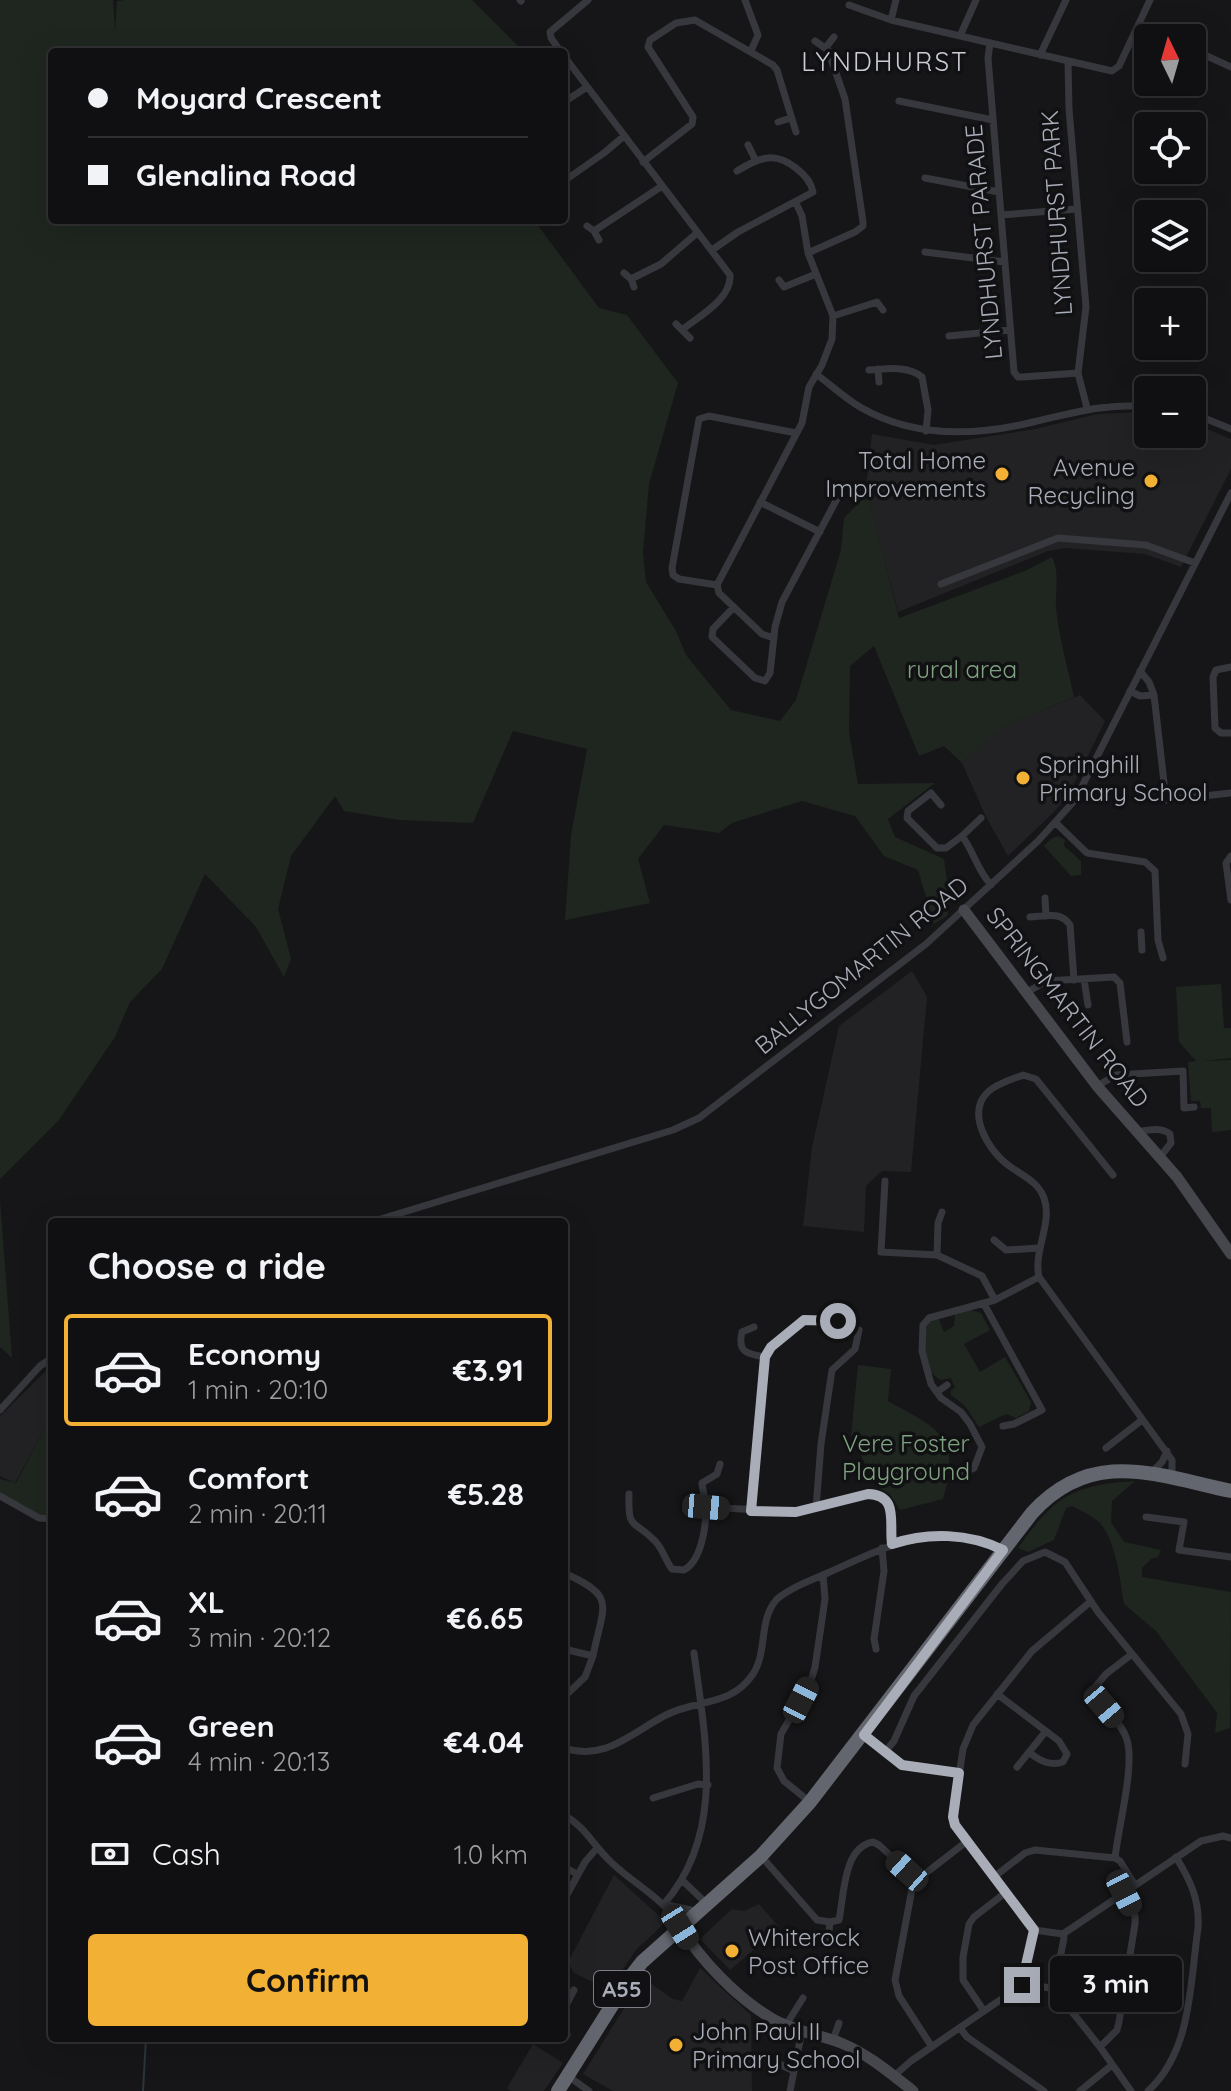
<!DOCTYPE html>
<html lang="en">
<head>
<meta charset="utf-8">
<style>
  body { margin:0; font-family:Quicksand,sans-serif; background:#19191b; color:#f1f3f6; height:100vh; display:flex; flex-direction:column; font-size:30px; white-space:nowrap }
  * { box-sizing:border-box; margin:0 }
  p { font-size:26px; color:#9c9d9f }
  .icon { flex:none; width:44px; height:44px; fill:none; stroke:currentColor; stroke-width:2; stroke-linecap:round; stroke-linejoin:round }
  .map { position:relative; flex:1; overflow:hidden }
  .drawer { position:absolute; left:48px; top:1218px; width:520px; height:824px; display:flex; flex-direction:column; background:#101012; border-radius:8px; box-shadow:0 8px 32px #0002,0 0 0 2px #303032 }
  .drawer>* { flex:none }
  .top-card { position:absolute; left:48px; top:48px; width:520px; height:176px; border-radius:8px; box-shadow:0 8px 32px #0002,0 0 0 2px #303032; display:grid; align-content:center; height:176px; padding:0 40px; background:#101012 }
  .needle { width:52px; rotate:355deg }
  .tools { position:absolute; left:1134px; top:24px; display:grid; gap:16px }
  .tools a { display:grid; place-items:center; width:72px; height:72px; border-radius:8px; background:#101012; box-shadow:0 8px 32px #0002,0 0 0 2px #303032; font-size:40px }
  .end { position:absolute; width:36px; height:36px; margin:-18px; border:10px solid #a8adb8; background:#111; box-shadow:0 0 0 4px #111 }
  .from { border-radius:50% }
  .bubble { position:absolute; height:56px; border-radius:8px; background:#101012; box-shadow:0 8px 32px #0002,0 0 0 2px #303032; font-size:26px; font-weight:700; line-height:56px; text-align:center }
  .car { position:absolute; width:24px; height:48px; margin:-24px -12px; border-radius:10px; box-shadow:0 0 6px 2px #0007; background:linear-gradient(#222 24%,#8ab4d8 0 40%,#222 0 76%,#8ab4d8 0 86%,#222 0) }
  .top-card b { display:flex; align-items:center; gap:28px; height:76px; font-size:30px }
  .top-card b+b { border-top:2px solid #303032 }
  .top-card i { width:20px; height:20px; background:#f1f3f6 }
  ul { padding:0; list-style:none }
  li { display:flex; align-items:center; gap:24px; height:112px; margin:0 16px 12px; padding:0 24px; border:4px solid transparent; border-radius:8px }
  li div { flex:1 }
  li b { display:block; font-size:30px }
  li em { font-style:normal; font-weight:700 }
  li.selected { border-color:#f2b134 }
  li>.icon { width:72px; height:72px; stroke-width:1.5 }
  h2 { padding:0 40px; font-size:36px; line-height:96px }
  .pay { display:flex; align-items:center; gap:20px; height:88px; padding:0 40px; font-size:30px }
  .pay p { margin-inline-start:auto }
  .button { display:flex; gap:16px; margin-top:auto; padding:16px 40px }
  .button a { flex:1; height:92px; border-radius:8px; background:#f2b134; color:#111; font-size:32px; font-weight:700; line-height:92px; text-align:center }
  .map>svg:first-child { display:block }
</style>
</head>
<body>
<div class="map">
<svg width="1231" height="2091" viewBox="0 0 1231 2091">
  <rect width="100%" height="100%" fill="#161618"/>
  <path fill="#222225" d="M1143,412l5,1v21h44v-11l39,16v30l-50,98 -36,-13 -80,-6 -17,3 -150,61 -32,-124 6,-54 62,11 101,-16 62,-15z
    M1080,695l25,26 -36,73 -14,17 -47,45 -22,-39 -24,-54 39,-36z
    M912,971l15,26 -16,175 -29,-1 -16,15 -2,46 -61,-6 9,-79 27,-121z
    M52,1365v45l-9,22 -28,51 -15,-7v-60z
    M614,1875l52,47 -30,28 -27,40 -35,-17 -6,-11z
    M759,1904l19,22 -1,4 -47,40 -30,-31 32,-30 12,2z
    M700,1968l51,47 1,76h-139l-30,-17 60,-96 30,21 9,2z
    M533,2044l30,19 -19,28h-33l-4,-3z"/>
  <path fill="#1e261f" d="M0,0h113l2,31 2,-30 9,-1h346l52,52h-472v168h482l65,88 28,7 51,68 -29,101 -6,69 3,29 30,49 10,24 45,55 49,11 16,-21 45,-150 3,-32 24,-24 31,124 126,-47 27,-14c8,16 3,34 4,51 3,30 12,60 18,89l-72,30 -40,36 -18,-17 -25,10 -45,-110 -24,20 -1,66 9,52 77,-1 -47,36 7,18 49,22 6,42 -3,15 -13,8 -16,-54 -34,-14 -29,-40 -53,-15 -70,22 -13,10 -55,-8 -26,34 12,44 -85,17 6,-85 16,-86 -74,-18 -40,92 -74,-3 -55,-9 -9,-15 -44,60 -13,53 13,50 -7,18 -28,-50 -51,-53 -43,95 -32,33 -15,35 -56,83 -59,59z
    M1058,836l7,4 -1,6 17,15v14l-10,1 -27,-30 7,-7z
    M1221,984l3,44h7v30l-30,3 30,-1v70l-19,2 -1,-24h-10l-1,-7h-9l-3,-39 8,-1 -17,-19 -3,-55z
    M0,1200l12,158 -12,-11z
    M971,1310l10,3 9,17 -26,14 16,28 25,-15 26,45 -2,9 -13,7 -10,-4 -27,13 -14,-21 -14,-11v-5l4,-2 -4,-10 -10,2c-19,-8 -18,-41 -13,-58l10,-5 6,15 10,-6 1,-12z
    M858,1365l33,4 -3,32c50,28 74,34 55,98l-43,11 -11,-17 -12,-6 -26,-51z
    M52,1410v108h-13l-39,-23v-16l16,4 27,-51z
    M1135,1481l-23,20 -1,21 13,20 37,8 -3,7 -7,2 -9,9v9l89,15 -1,136 -15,5 2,-20 -61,-82 -32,-27c-4,-24 -8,-63 -24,-81 -8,-8 -19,-12 -28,-17l-6,2 -12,32 -26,12 -10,-4c37,-52 54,-63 117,-67z"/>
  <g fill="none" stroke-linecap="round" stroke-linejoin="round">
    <path stroke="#2c353c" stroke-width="2" d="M143,2091l3,-53"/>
    <path stroke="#37383d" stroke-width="7" d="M520,0l1,1
      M745,0l13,35 -7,16
      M849,5l42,15 221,51 7,-5 31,-66
      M891,20l5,-20
      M1139,25l28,13
      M960,36l16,-36
      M990,43l-2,15 26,314 4,5h5l55,-4
      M826,47l8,-10
      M1192,49l39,18
      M561,52l-10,-14 -1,-6 38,-32
      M1040,55l26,-55
      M564,56l166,219c2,23 -30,41 -47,54
      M1068,62l1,47 17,198 -8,66 9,35
      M899,101l94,19
      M564,102l23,-15
      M778,122l13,-4
      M748,145l8,16
      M643,162l49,-38 1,-7 -45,-70 2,-7 26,-17 19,-3 78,45 4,5 19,62
      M925,178l74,14
      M564,181l40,-28 20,-17
      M1001,215l76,-6
      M587,226l7,5 5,9
      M594,231l68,-45
      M712,250l26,-18 75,-40c-3,-17 -28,-36 -45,-34 -12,1 -22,8 -31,13
      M925,252l80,10
      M808,253l47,-21 8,-6v-4l-18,-123 -17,-49 -13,-9
      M624,273l7,6 3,8
      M631,279l30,-15 36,-31
      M779,280l5,7 32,-13
      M833,316l44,-14 6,8
      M676,324l14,14
      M949,336l61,-6
      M878,369l1,13
      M869,370c17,-1 39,-5 53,7l6,33 -2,21
      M816,374c15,11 29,24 44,33 53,31 116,29 173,15 44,-10 68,-18 115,-16
      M1192,413l39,16
      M760,502l60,30
      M941,584l117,-46 88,7 49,18
      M717,585l85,-162 7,-36 13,-22 10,-26 1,-23 -25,-63 -6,-37 -6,-13
      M734,607l-21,22 -1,8 43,41 10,3 5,-8 5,-46 7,-25 56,-105
      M774,638l-12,-4 -43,-41 -2,-8 -38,-6 -6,-4 -1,-7 27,-149 10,-3 87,17
      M1231,667l-15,3 -3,7 2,51 6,5h10
      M1140,671l9,11 5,13 12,105 65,-7
      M1130,691l10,5 14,-1
      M941,805l-10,-12 -23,18 -1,7 30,30h9l16,-12c12,16 15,34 29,49
      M1056,823l31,30 58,9 10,9 3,69 5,18
      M962,836l19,-18
      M1231,856l-5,7 5,37
      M1045,898l1,18
      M1030,917c15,-1 31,-6 40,8l4,55
      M1141,932l1,18
      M1084,979l4,26
      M1026,993l20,-12 68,-4 6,6 7,59
      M1097,1086l19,-11 67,-4 1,37 10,-1
      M1137,1132c11,-2 24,-5 33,2l1,9 -11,14
      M1113,1175l-77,-96 -13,-4c-10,4 -25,8 -34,16 -24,21 -1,59 19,74 13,10 30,16 36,33 9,25 -11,53 -5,79l133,183v17
      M885,1181l-4,71 56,3 45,21 13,24
      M371,1222l302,-92 26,-12 227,-174 112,-103 37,-41 156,-307
      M994,1240l12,10 33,-2
      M937,1255l1,-32 4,-11
      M984,1304l58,106 -28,14 -11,2
      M754,1327l-12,5c-5,21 6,22 23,25
      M937,1392l10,-7
      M0,1410l40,-44 12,-8
      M1106,1448l36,-28
      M1151,1473l11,-11 5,-11
      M957,1476l17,-8 8,-21 -12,-23 -9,-12 -20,-14 -10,-14 -9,-33 1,-26 6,-7 66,-18 44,-23
      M629,1494c-1,38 4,24 26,47 8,8 10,19 17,28l12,1c17,-9 22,-42 22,-61 0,-8 -3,-17 -4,-26l15,-9 3,-10
      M0,1496l39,22 13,1
      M706,1507l90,5 72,-18c31,1 21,28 24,50
      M816,1508l5,-64 11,-74 23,-21 4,-19
      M751,1511l14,-154 6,-10 33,-27 34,1
      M1146,1517l38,5 -5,28 52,7
      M564,1573c54,24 39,31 29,83l-29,-7
      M876,1649l-2,-10 10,-68 -2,-23
      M694,1653c11,85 32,180 -30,251l31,7
      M997,1694l62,47 8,13 -4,8c-13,4 -23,-1 -33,-9
      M564,1697l21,-20 8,-21
      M864,1735l38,30 57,8
      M564,1748c41,14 68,-16 102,-33 31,-16 65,-8 87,-41 15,-23 5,-54 24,-75 16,-13 37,-20 55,-28 58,-27 109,-51 171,-21
      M885,1752l9,-11 20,-45 88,-112 21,-23 22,-9 20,10 33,50 83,102 7,20 -3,30
      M1017,1767l29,-36
      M653,1798l45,-14 10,1
      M810,1802l-26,-21 -7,-13 4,-34 29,-50 5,-17 10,-68 -2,-24
      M564,1810l1,-4
      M564,1815c22,12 30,32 48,48 23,22 52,35 68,64
      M761,1856l56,64 13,2 9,-2c5,-24 4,-73 34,-78l6,3 38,35
      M1115,1858c3,-30 20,-92 12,-118 -6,-21 -28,-32 -32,-53l11,-13 26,-20
      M564,1867l13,7
      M994,1877l31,-24 10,-3 80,8 5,3 15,24
      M683,1881l24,23
      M564,1900l21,-38 12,-14
      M1034,1930l-79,-105 -2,-8 10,-68 10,-24 59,-74 58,-49
      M1034,1930l29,4
      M1063,1934l138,-93 22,-5 8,2
      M828,1942l2,-20
      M1025,1983l-2,-5 11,-48
      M1025,1983l29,6
      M1054,1989l46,58 31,44
      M1054,1989l10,-51 -1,-4
      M564,2009l10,-19
      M984,2011l-21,-31v-23l6,-33 5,-7 31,-24
      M786,2025l17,-27
      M960,2028l7,9 77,54
      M564,2033l3,2
      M833,2040l6,-17
      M932,2047l-33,-51 -4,-16 17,-91 5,-9 49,-38
      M1100,2047l17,-17 2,-8 16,-98v-8l-11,-23
      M757,2057l10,1 27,13
      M568,2076l21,15
      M894,2076l17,-15 114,-78
      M790,2091l12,-60
      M1080,2091l32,-26
      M1148,2091c44,-40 42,-108 50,-163 2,-28 -8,-48 -22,-71"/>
    <path stroke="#45474d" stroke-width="11" d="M964,910l133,176 80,91 54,77
      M680,1927c22,34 56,70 91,91 22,13 47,16 70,25 27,11 49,30 72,48"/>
    <path stroke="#63666e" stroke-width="14" d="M558,2091l70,-111 14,-18 119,-106 49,-54 222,-289c60,-66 124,-38 199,-22"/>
  </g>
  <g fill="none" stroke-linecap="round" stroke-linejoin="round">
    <path stroke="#a8adb8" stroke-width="10" d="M838,1321l-34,-1 -33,27 -6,10 -14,154 45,1 72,-18c31,1 21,29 24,50 36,-12 77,-11 111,6l-139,185 38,30 57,8 -6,44 2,8 79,105 -11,48 2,5 -3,2"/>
  </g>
  <g fill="#f2b134" stroke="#111113" stroke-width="3">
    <circle cx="1002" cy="474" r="8"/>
    <circle cx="1151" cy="481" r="8"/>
    <circle cx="1023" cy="778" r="8"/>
    <circle cx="732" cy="1951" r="8"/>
    <circle cx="676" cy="2045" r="8"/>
  </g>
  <g text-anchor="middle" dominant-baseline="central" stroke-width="7" stroke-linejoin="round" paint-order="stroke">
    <rect fill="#111113" stroke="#7b7e86" stroke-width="2" x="594" y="1971" width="56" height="36" rx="6"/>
    <g font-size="22" font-weight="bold" fill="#a8adb8">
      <text x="622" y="1989">A55</text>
    </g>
    <g font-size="24" fill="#a8adb8" stroke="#111113">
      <text transform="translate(1056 213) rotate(-94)">LYNDHURST PARK</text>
      <text transform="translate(983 242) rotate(-95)">LYNDHURST PARADE</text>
      <text transform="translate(861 965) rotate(-39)">BALLYGOMARTIN ROAD</text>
      <text transform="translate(1068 1007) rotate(52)">SPRINGMARTIN ROAD</text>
    </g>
    <g font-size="24" fill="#a8adb8" stroke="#111113" text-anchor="start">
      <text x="986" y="460" text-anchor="end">Total Home<tspan x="986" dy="28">Improvements</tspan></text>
      <text x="1135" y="467" text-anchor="end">Avenue<tspan x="1135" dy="28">Recycling</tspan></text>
      <text x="1039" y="764">Springhill<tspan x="1039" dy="28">Primary School</tspan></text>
      <text x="748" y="1937">Whiterock<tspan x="748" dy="28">Post Office</tspan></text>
      <text x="692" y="2031">John Paul II<tspan x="692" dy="28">Primary School</tspan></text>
    </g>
    <g font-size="24" fill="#7fa381" stroke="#111113">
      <text x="962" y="669">rural area</text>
      <text x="906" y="1443">Vere Foster<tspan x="906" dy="28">Playground</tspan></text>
    </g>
    <g font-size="26" letter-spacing="2" fill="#c9ccd4" stroke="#111113">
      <text x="885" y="61">LYNDHURST</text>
    </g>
  </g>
</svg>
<div class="tools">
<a><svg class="needle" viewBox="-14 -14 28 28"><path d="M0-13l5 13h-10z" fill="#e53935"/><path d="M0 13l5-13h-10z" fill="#9c9d9f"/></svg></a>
<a><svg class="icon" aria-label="locate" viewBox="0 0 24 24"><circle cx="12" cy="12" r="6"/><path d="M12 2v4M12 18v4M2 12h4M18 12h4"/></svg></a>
<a><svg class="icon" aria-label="layers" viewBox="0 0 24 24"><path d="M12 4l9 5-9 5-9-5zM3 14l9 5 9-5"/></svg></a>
<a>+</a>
<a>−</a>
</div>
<i class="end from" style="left:838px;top:1321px"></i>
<i class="end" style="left:1022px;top:1985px"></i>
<div class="bubble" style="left:1050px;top:1956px;width:132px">3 min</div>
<i class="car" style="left:706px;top:1507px;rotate:95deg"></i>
<i class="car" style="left:801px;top:1700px;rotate:27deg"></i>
<i class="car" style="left:1104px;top:1706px;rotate:140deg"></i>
<i class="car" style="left:907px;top:1871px;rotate:312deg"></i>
<i class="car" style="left:1124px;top:1893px;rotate:153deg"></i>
<i class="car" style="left:680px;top:1927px;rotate:148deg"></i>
<div class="top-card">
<b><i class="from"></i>Moyard Crescent</b>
<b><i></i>Glenalina Road</b>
</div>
<section class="drawer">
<h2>Choose a ride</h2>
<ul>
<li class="selected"><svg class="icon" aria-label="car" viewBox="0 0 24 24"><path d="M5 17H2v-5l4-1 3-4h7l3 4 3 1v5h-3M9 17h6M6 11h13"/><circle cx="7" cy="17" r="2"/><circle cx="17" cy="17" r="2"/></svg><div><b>Economy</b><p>1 min · 20:10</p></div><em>€3.91</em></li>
<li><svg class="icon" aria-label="car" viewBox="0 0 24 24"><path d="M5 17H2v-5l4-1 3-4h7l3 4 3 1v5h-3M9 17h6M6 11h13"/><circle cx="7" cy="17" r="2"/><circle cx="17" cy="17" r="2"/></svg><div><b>Comfort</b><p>2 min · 20:11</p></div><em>€5.28</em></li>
<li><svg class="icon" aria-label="car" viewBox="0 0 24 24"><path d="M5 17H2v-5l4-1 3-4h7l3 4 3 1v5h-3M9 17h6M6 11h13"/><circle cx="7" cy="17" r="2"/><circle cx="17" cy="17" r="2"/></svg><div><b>XL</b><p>3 min · 20:12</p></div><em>€6.65</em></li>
<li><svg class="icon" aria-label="car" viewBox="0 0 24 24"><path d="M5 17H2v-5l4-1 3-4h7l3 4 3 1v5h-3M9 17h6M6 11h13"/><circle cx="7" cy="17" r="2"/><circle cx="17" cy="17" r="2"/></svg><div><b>Green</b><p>4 min · 20:13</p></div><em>€4.04</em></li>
</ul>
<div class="pay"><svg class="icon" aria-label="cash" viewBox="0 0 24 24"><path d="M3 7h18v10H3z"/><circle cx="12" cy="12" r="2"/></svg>Cash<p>1.0 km</p></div>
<div class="button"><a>Confirm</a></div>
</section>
</div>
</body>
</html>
